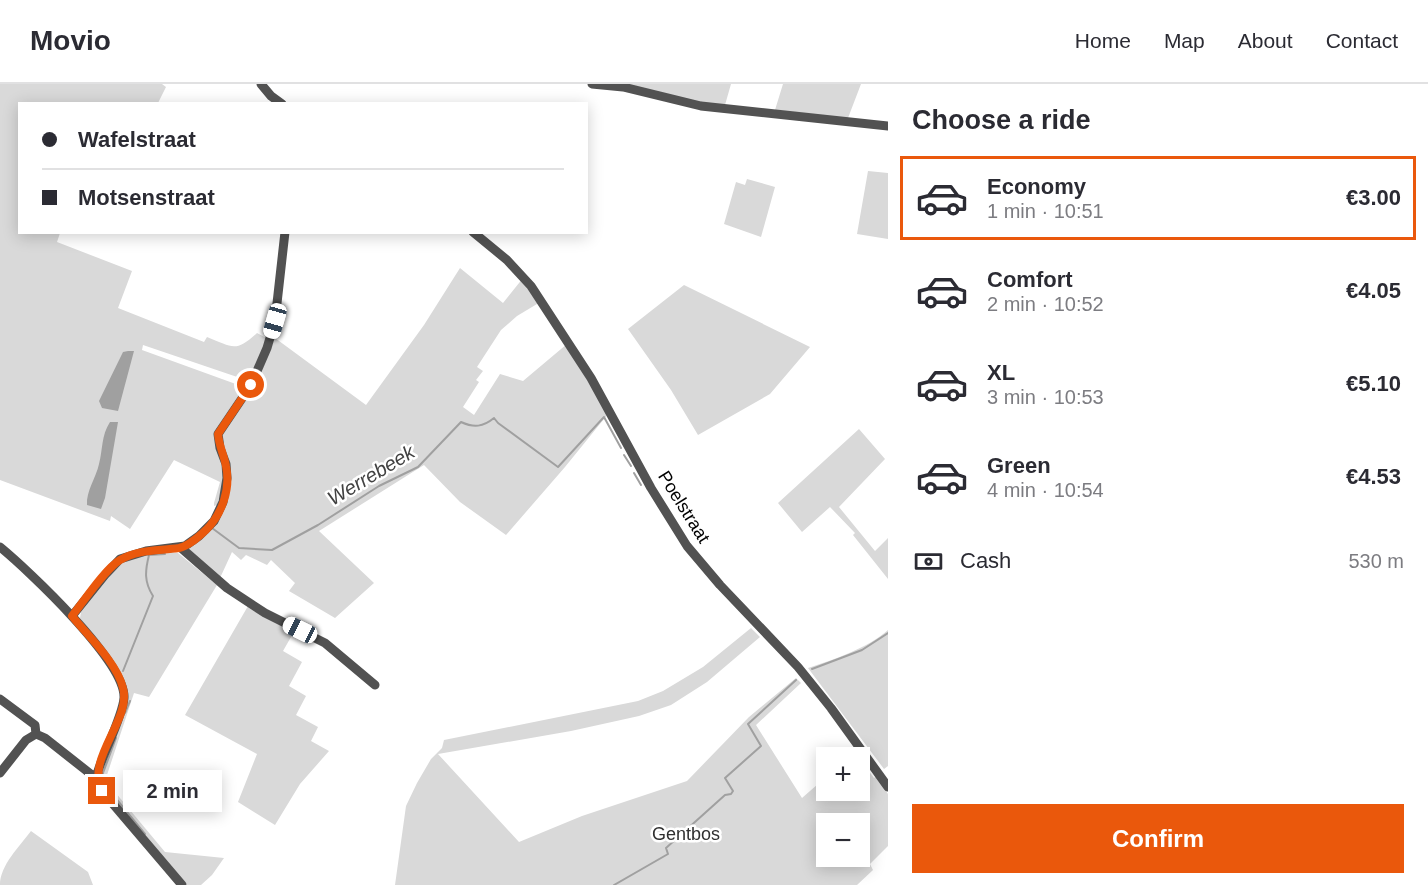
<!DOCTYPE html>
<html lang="en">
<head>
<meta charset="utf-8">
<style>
  body { margin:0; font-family:Helvetica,sans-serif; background:#f2f2f3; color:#2b2b33; height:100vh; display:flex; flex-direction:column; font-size:22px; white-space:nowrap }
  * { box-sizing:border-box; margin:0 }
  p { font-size:20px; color:#7c7c81 }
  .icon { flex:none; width:33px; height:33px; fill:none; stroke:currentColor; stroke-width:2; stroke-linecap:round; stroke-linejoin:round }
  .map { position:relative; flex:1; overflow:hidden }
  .drawer { display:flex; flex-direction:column; background:#fff; width:540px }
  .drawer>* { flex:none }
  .top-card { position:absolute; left:18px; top:18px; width:570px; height:132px; border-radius:0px; box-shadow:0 3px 15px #0003; display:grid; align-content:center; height:132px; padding:0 24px; background:#fff }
  .tools { position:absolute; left:816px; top:663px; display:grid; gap:12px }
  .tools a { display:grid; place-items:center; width:54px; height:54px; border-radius:0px; background:#fff; box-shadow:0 3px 15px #0003; font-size:30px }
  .end { position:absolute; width:27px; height:27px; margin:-14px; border:8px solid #ea580c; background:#fff; box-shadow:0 0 0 3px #fff }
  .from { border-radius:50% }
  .bubble { position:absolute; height:42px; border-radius:0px; background:#fff; box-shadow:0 3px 15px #0003; font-size:20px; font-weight:700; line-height:42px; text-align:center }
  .car { position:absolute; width:18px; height:36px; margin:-18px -9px; border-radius:8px; box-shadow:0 0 4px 2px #0007; background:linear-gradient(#fff 24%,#345 0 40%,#fff 0 76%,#345 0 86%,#fff 0) }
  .top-card b { display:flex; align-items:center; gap:21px; height:57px; font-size:22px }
  .top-card b+b { border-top:2px solid #e1e1e2 }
  .top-card i { width:15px; height:15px; background:#2b2b33 }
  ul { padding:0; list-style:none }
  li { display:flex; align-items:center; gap:18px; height:84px; margin:0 12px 9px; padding:0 12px; border:3px solid transparent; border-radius:0px }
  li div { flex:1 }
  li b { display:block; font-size:22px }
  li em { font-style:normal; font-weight:700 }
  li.on { border-color:#ea580c }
  li>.icon { width:54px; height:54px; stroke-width:1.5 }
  h2 { padding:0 24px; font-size:27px; line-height:72px }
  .pay { display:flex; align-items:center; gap:15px; height:66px; padding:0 24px; font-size:22px }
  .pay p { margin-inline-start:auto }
  .button { display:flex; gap:12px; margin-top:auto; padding:12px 24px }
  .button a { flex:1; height:69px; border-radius:0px; background:#ea580c; color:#fff; font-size:24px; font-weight:700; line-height:69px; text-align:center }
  header { display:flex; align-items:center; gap:36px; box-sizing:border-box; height:84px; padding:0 30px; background:#fff; border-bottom:2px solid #e1e1e2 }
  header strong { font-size:28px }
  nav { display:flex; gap:33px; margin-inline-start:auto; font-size:21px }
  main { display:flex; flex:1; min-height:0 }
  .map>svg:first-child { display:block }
</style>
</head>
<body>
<header>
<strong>Movio</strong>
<nav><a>Home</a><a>Map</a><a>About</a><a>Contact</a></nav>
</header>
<main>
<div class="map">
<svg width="888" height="801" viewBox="0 0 888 801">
  <rect width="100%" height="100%" fill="#fff"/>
  <path fill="#d9d9d9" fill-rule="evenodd" d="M0,0h162l4,3 -8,16 -138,1v128l40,1 -3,9 75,29 -14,37 86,34 3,-5c26,10 28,16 50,-4l11,6 -19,42 -106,-36 -1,5 102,37 -25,38 5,57 -7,23 -3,1v-3l6,-21 -46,-22 -44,69 -19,-13 -1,5 -110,-41z
    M623,0h108l-6,21 -28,-3z
    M783,0h78l-13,34 -73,-8z
    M868,87l20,2v66l-31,-5z
    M747,95l28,8 -14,50 -37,-13 12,-42 9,3z
    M460,184l43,35 20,-25 17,26h-3l-20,12 -16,14 -24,37 6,4 -7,9 3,2 -16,25 11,8 26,-41 23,7 44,-37 41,70 -43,53 -59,68 -46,-33 -36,-37 -105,66 55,52 -39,35 -46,-27 6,-8 -24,-23 -4,5 -21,-10 -5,5 -9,-8 -12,26 -31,-28 1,-3 26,-26 14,-55c-1,-12 -8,-19 -8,-32l40,-64 13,-32 91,67 58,-80z
    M684,201l126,62 -40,47 -72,41 -27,-45 -43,-61z
    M859,345l26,30 -46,48 36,44 13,-13v41l-35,-44 2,-2 -25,-26 -28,25 -24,-29z
    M178,469l39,32 -68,112 -15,-4 -28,85 4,8 55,66 59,6 -12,17 -11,10h-14l-82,-97 -3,-15 26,-70c2,-33 -30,-61 -48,-85l1,-6 38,-47c17,-11 40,-12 59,-12z
    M248,522l47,24 -12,21 19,11 -13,24 17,10 -10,19 22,12 -7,14 18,10 -29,33 -25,41 -37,-23 19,-48 -72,-39z
    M751,544l9,9 -53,45 -36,23 -32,11 -68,15 -133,23 81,88 63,-26 105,-35 62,-64 47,-39 5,5 -45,42 46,73 24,-21v13h34v-31l14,19 3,-2 11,18v52l-18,18 3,6 -16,15h-462l11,-79 11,-23 14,-24 11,-11 2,-8 194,-39 25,-10 40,-24zM826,740h34v32h-34z
    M888,546v136l-4,3 -76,-101c25,-8 60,-20 80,-38z
    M31,747l57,41 5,13h-93c0,-20 20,-39 31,-54z"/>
  <path fill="#a0a0a0" d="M128,267h6l-16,60 -16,-3 -3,-7 24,-49z
    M110,338h8l-13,76 -4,11 -14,-4c-1,-14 9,-27 12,-41 4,-15 2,-28 11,-42z"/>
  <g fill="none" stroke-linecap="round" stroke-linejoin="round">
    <path stroke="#a0a0a0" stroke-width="2" d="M624,371l7,11
      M634,389l7,12
      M211,445l1,-1 27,20 33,2 46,-25 61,-39 39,-19 43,-45c13,6 22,5 33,-4l4,5 60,44 46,-50 17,31
      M812,585l50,-19 26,-17
      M123,587l30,-75c-9,-14 -8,-25 -4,-41l16,-1
      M125,629l5,-12
      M116,654l-13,35 1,11 41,50
      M614,801l54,-31 -2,-6 59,-53 6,-1 2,-3 -8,-13 36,-32 -13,-22 48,-44"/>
    <path stroke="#525252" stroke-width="9" d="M261,0l10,12 11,8
      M592,0l31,3 78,19 187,20
      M473,148l34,28 24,26 60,92 60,110 36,58 33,39 78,82 33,41 57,79
      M0,463c28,23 126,115 124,151 -1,17 -20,54 -26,73v12l4,8 80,94
      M180,463l47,41 38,25 60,30 50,42
      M72,532l33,-41 15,-16 26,-8 39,-5 14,-10 15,-15 9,-19 4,-24 -1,-14 -6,-16 -2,-14 33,-49 16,-37 8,-27 10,-89
      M0,615l35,26 1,9
      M0,689l26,-33 10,-6 9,4 52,41"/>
  </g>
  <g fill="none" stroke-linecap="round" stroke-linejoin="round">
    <path stroke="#ea580c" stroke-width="8" d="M102,707c-17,-32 30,-72 21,-103 -6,-25 -35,-52 -51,-72 12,-15 33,-47 48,-56 18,-11 39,-9 59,-12 10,-2 19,-11 27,-18 16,-16 25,-41 20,-64 -2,-11 -7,-20 -8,-32l33,-49"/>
  </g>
  <g text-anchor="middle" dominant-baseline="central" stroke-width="5" stroke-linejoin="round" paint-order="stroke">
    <g font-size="18" fill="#000" stroke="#fff">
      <text transform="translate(684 423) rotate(58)">Poelstraat</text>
    </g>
    <g font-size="18" fill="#303030" stroke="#fff">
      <text x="686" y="750">Gentbos</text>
    </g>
    <g font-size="20" font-style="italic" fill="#414141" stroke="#fff">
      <text transform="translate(371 391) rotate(-31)">Werrebeek</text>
    </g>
  </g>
</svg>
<div class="tools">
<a>+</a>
<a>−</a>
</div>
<i class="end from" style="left:251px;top:301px"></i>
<i class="end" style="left:102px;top:707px"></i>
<div class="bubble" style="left:123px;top:686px;width:99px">2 min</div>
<i class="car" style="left:275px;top:237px;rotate:196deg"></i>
<i class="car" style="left:300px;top:546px;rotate:296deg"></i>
<div class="top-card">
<b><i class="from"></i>Wafelstraat</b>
<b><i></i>Motsenstraat</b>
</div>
</div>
<section class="drawer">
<h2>Choose a ride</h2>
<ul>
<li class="on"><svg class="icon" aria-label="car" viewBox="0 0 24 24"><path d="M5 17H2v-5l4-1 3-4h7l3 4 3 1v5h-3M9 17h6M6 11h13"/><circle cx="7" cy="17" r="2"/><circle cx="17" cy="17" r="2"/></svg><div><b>Economy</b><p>1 min · 10:51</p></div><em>€3.00</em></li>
<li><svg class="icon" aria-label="car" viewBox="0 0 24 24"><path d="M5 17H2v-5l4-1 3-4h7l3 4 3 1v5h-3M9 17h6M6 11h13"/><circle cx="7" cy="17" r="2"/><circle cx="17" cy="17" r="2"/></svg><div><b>Comfort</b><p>2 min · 10:52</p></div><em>€4.05</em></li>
<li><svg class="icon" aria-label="car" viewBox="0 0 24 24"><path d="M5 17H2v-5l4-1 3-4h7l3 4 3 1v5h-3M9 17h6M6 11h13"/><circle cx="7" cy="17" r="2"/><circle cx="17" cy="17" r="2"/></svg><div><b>XL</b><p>3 min · 10:53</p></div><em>€5.10</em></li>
<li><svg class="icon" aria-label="car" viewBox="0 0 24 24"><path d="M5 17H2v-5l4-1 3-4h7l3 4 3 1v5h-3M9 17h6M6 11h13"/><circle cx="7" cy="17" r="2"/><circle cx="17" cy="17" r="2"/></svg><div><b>Green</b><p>4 min · 10:54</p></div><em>€4.53</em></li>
</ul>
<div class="pay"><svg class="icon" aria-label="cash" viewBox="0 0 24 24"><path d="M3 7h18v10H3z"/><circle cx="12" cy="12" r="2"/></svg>Cash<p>530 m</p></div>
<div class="button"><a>Confirm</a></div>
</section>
</main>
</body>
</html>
